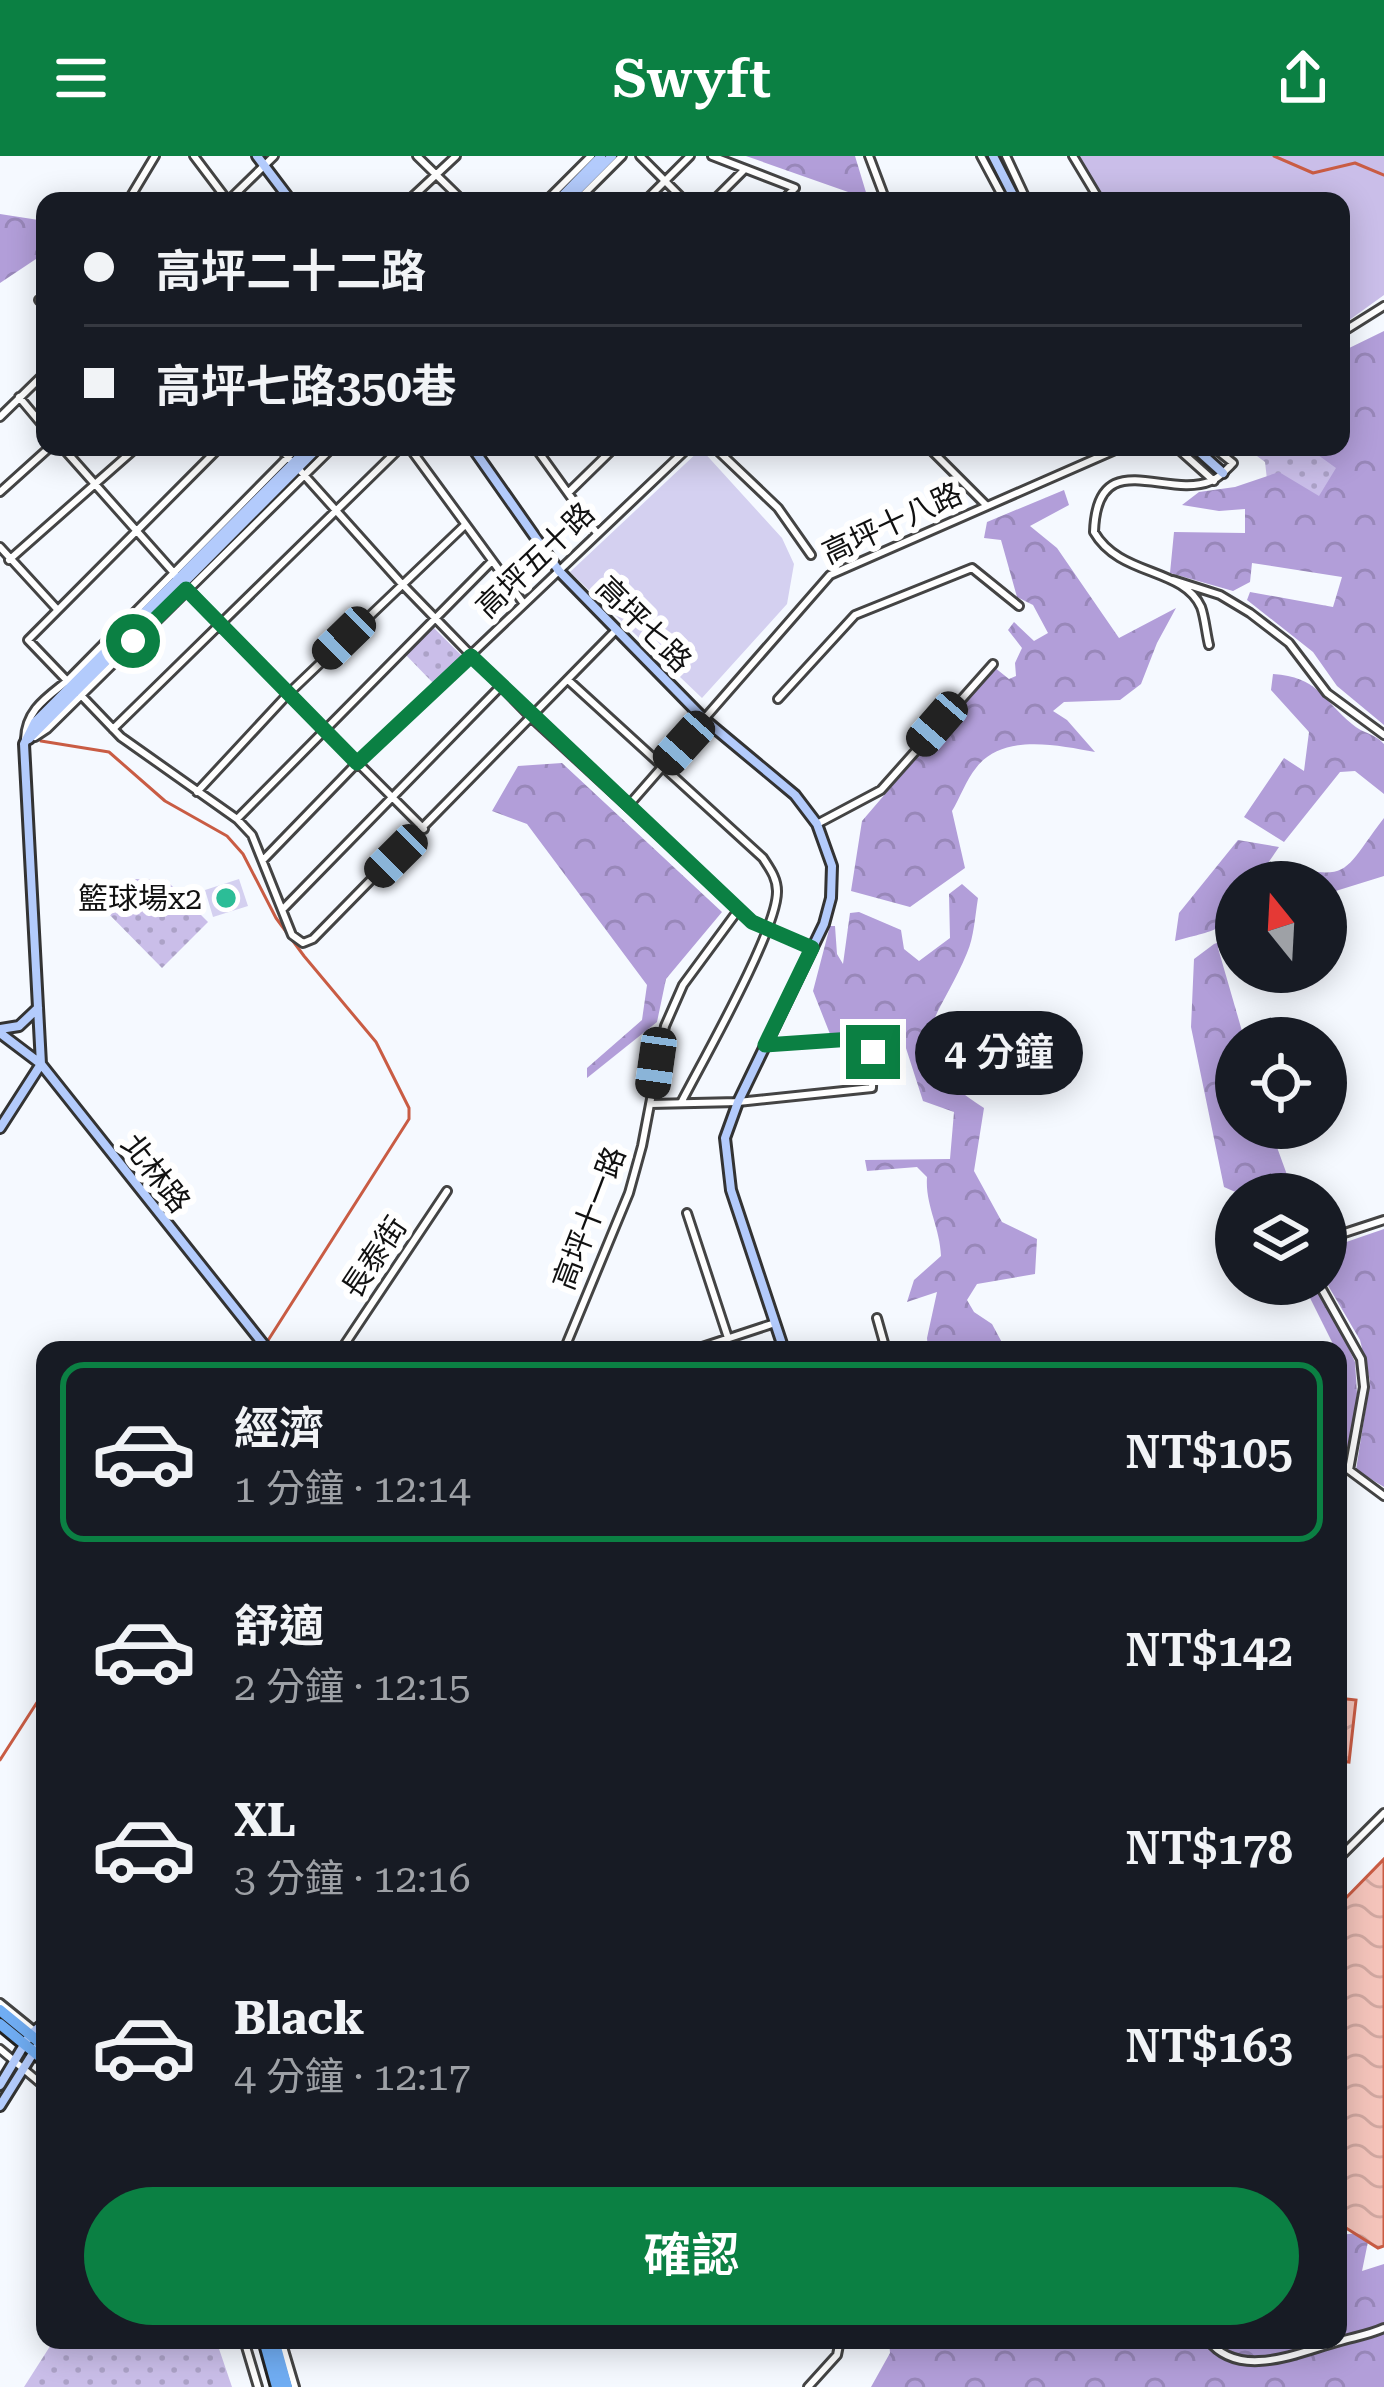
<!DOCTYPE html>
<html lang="zh-TW">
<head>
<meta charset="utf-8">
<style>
  body { margin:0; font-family:"Roboto Serif","Noto Sans TC",serif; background:#20242c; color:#f1f3f6; height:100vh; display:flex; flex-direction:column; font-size:45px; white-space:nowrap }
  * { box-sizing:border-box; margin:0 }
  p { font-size:39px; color:#9ea1a6 }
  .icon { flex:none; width:66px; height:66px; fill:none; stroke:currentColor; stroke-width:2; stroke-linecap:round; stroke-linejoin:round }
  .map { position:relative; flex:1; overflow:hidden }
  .sheet { position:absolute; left:36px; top:1185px; width:1311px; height:1008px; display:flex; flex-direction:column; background:#171b24; border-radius:24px; box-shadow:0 6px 30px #0003 }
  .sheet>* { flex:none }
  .banner { position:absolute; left:36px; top:36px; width:1314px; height:264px; border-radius:24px; box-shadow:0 6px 30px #0003; display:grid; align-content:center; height:264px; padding:0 48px; background:#171b24 }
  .needle { width:78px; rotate:342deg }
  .tools { position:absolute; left:1215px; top:705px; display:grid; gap:24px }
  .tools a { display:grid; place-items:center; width:132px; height:132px; border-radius:50%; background:#171b24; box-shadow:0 6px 30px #0003; font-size:60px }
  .end { position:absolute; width:54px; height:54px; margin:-27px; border:15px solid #0b8043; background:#fff; box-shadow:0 0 0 6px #fff }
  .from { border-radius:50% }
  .bubble { position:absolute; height:84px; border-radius:42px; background:#171b24; box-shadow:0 6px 30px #0003; font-size:39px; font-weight:600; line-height:84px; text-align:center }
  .car { position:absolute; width:36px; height:72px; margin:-36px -18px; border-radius:15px; box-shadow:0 0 9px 3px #0007; background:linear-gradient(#222 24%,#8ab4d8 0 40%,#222 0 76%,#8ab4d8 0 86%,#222 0) }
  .banner b { display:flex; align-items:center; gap:42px; height:114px; font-size:45px }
  .banner b+b { border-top:3px solid #363941 }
  .banner i { width:30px; height:30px; background:#f1f3f6 }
  ul { padding:21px 0 0; list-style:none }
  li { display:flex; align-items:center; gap:36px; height:180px; margin:0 24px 18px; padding:0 24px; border:6px solid transparent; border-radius:24px }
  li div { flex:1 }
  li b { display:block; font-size:45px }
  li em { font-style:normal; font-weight:600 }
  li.on { border-color:#0b8043 }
  li>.icon { width:108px; height:108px; stroke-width:1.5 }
  .primary-button { display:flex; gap:24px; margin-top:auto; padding:24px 48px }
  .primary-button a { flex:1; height:138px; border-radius:72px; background:#0b8043; color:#fff; font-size:48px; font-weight:600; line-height:138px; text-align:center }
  header { display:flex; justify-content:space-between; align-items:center; height:156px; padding:0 48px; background:#0b8043; color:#fff; font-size:54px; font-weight:600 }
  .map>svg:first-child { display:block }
</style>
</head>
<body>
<header><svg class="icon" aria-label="menu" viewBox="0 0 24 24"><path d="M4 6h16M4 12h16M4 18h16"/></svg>Swyft<svg class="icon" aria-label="share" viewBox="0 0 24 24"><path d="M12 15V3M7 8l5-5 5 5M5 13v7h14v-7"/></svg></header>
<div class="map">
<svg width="1384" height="2231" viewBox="0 0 1384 2231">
  <defs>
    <pattern id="grass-dots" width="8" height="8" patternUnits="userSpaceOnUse" patternTransform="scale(3)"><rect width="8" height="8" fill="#cabee9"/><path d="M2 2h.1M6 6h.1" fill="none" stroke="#aca2c7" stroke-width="1.8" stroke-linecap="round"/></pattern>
    <pattern id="forest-crowns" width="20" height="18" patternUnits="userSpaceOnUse" patternTransform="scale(3)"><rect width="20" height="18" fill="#b29ed9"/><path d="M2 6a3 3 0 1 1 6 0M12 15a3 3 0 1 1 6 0" fill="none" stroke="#9887b9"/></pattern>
    <pattern id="water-waves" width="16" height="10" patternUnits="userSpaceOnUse" patternTransform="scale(3)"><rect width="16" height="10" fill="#f4c4bb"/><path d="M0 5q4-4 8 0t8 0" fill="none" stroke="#d0a7a0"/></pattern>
  </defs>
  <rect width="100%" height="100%" fill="#f5f9ff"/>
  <path fill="url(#grass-dots)" d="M1245,291h96l43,48 -114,11 -5,-44z
    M433,471l29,29 -28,28 -29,-30z
    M127,723h38l43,43 -46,46 -62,-63z
    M54,2184h162l16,47h-208z"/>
  <path fill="url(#forest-crowns)" d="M746,0h109l13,43z
    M0,58l45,7v32l-45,30z
    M1384,175v394l-47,-39 -24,-34 -66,-52 3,-8 83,15 9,-30 -90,-14 -2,19 -17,9 -63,-18 4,-41 71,1v-24l-26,2 -37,-6 17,-13 36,-5 44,-15 40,24 17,-28 -29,-21h34v-95z
    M1064,334l5,15 -39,21 27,22 62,90 57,-30 -19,35 -16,41 -21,16 -56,2 -11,9 14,9 28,32c-38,-7 -93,-19 -119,16 -10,12 -16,30 -24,43l13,57 -55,39 -59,-16 11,-70 132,-154 15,12 7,-3 -1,-13 7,-15 -14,-18 6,-8 20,19 14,-8 -15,-28 -16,-8 -16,-57 -17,-2 3,-16z
    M1273,518c45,3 48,24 79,50 10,9 22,9 32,20v50l-29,-23 -15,1 -56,70 -40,-25 40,-59 20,13 5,-39 -38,-42z
    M562,607l160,149 -56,67 -9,43 -70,56v-10l55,-48 5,-35 -120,-161 -35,-13 26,-45z
    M1384,662v58l-58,18v-12h-58l14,-18c69,19 61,7 102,-46z
    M1238,684l41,7 -24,35h-19c0,50 -19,47 -61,59l4,-28z
    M962,728l16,14c-3,18 -4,39 -11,55 -31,75 -76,95 17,155l-10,63 28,51 35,17 -2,35 -58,10 -10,16 7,12 18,12 14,26h-78l-1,-12 10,-46 -30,10 7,-22 27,-24c-1,-29 -16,-51 -14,-79l-10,-10 -50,4 -2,-11 85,-1 4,-47 -31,-11 -19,-59 -21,-12 -53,4 -17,-43 17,-65h5l2,28 6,10 7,-51 9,-1 42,18 3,19 15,12 31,-23 -1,-44z
    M1236,780v5l-18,7 26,90h-8v90h34l24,66h-54l-16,-7 -33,-160 3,-68 20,-15z
    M1384,1073v258l-28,-17 14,-89 -10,-41 -34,-58v-33z
    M1303,1128h15l37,78 2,32 -9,64 -10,3 5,-97z
    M1370,2076l-8,39 22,-7v123h-513l19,-34 -1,-13h449v-105z"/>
  <path fill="#cabee9" d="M1079,0h305v139l-43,31v-125h-235z"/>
  <path fill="#d4d0f0" d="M701,293l81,89 12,26 -7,40 -85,94 -132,-126z
    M239,723l9,27 -35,11 -8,-27z"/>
  <path fill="url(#water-waves)" stroke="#c95c44" stroke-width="3" d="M1338,1542l18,2 -7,62 -11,-1z
    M1384,1703v387l-6,2 -40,-25v-317z"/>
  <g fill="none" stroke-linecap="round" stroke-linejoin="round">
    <path stroke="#c95c44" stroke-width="3" d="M1274,0l39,17 42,-10 29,12
      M41,585l68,11 56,49 62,35 16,18 33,64 28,38 72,86 33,66v11l-142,223
      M0,1604l45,-70"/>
    <g stroke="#444" stroke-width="12">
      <path id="street" d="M194,0l34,45
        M417,0l46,45
        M640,0l45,45
        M712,0l83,32 -13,13
        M869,0l17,45
        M981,0l24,45
        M1006,0l21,45
        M1073,0l27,45
        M128,45l27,-45
        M228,45l46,-45
        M408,45l48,-45
        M546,45l45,-45
        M577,45l45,-45
        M645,45l45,-45
        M713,45l31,-31
        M39,144l6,6
        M1341,177l43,-27
        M19,241l26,31
        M0,261l45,-44
        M62,291l160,180 202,202
        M220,291l-192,193 93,97 116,82 15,16 40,100 11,8 10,-4 302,-308
        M279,291l122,136 131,135 220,203 61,27
        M409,291l115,157
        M535,291l61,85
        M714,291l64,61 33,47
        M928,291l57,57
        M1176,291l38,34
        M0,336l50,-45
        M568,337l47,-46
        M0,391l56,61
        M9,404l128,-113
        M1173,424l47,15 30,18 39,30 38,50 57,42
        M1209,489c-3,-12 -4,-27 -8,-38 -18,-40 -81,-30 -107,-75 3,-89 72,-32 117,-51 8,-3 15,-11 22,-18l-20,-16
        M568,524l195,178c7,11 14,20 14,33 1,38 -75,171 -96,212
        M778,543l77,-84 117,-47 47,38
        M113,573l288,-282
        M35,581l12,-8 286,-282
        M25,583c1,-29 21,-41 42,-58l231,-234
        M197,636l91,-98 177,-169
        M628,650l202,-231 292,-128
        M237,663l254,-257
        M817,668l64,-34 112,-126
        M263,704l94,-97 332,-316
        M282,754l219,-224
        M650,948l88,-2 134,-14 1,-36 -6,-14 -100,7
        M687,1057l45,137
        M1326,1083l58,-19
        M1319,1128l42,75 3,28 -15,83 35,26
        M877,1162l9,32
        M341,1194l106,-159
        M564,1194l65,-157 13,-47 23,-120 18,-41 56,-76
        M693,1194l82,-27
        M1338,1703l46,-46
        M0,1847l37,30
        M0,1893l45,38
        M244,2184l14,47
        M281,2184l14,47
        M1208,2184c31,40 89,13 129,2 16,-5 32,-7 47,-14
        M808,2231l29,-32 3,-15"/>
    </g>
    <g stroke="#333" stroke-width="14">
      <path id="secondary" d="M257,0l34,45
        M993,0l23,45
        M557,45l44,-45
        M567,45l45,-45
        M472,291l87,124 146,149 90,75 22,29 15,42 -1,32 -7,26 -86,178 -13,36 6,52 53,160
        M1194,291l29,26
        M29,583l290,-292
        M0,873l19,-3 19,-18
        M0,877l41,31 227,286
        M0,972l41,-64 -17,-320 11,-22 274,-275
        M0,1929l30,-50 14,-12
        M0,1950l40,-64 5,-16"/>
    </g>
    <g stroke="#222" stroke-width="16">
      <path id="primary" d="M0,1854l45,37
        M0,1868l45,37
        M264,2184l13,47
        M274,2184l13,47"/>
    </g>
    <use href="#street" stroke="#fff" stroke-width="6"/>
    <use href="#secondary" stroke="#b3cbfc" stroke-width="8"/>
    <use href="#primary" stroke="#70adf3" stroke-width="10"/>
  </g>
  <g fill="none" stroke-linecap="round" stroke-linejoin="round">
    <path stroke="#0b8043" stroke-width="15" d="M133,485l53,-52 171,174 114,-107 281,266 60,26 -47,97 102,-7 6,14"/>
  </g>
  <circle fill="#2cbd97" stroke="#fff" stroke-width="4.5" cx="226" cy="742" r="12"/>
  <g text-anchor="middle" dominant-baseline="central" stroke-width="12" stroke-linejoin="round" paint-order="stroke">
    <g font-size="30" fill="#111" stroke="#fff">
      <text transform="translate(892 367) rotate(-25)">高坪十八路</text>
      <text transform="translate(535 404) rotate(-44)">高坪五十路</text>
      <text transform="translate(644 468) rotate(45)">高坪七路</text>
      <text transform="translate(156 1017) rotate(52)">北林路</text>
      <text transform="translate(589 1062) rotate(-69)">高坪十一路</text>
      <text transform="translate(374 1101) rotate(-56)">長泰街</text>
    </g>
    <g font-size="30" fill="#111" stroke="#fff" text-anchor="end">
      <text x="202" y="742">籃球場x2</text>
    </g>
  </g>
</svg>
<div class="tools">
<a><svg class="needle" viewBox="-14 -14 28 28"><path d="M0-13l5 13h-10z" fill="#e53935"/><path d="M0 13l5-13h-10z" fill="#9ea1a6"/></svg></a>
<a><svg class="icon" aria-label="locate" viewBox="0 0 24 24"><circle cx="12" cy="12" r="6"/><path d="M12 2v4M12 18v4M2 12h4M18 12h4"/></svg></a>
<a><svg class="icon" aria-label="layers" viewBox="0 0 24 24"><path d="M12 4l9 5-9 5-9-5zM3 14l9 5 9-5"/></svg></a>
</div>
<i class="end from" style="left:133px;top:485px"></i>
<i class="end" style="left:873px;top:896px"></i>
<div class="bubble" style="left:915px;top:855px;width:168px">4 分鐘</div>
<i class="car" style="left:344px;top:482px;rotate:226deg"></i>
<i class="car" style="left:937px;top:568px;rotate:221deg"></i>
<i class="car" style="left:684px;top:587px;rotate:222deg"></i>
<i class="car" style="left:396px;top:700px;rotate:225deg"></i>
<i class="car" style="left:656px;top:907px;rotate:188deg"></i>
<div class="banner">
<b><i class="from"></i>高坪二十二路</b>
<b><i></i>高坪七路350巷</b>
</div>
<section class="sheet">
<ul>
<li class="on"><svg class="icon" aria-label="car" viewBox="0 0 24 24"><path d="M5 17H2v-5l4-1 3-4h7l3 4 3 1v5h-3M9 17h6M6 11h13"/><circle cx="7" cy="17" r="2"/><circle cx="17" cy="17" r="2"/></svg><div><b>經濟</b><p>1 分鐘 · 12:14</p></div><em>NT$105</em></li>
<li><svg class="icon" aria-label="car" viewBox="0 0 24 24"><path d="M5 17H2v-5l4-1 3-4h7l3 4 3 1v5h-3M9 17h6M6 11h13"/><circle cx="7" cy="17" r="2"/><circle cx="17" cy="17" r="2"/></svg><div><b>舒適</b><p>2 分鐘 · 12:15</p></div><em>NT$142</em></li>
<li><svg class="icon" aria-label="car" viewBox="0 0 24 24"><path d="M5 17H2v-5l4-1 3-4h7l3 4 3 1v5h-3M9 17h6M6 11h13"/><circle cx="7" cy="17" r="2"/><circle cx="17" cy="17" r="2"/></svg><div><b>XL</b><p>3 分鐘 · 12:16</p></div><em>NT$178</em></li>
<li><svg class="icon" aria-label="car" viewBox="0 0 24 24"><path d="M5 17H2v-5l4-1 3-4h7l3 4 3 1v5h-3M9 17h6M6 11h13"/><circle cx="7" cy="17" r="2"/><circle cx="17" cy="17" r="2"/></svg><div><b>Black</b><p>4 分鐘 · 12:17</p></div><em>NT$163</em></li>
</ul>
<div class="primary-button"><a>確認</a></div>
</section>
</div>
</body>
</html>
